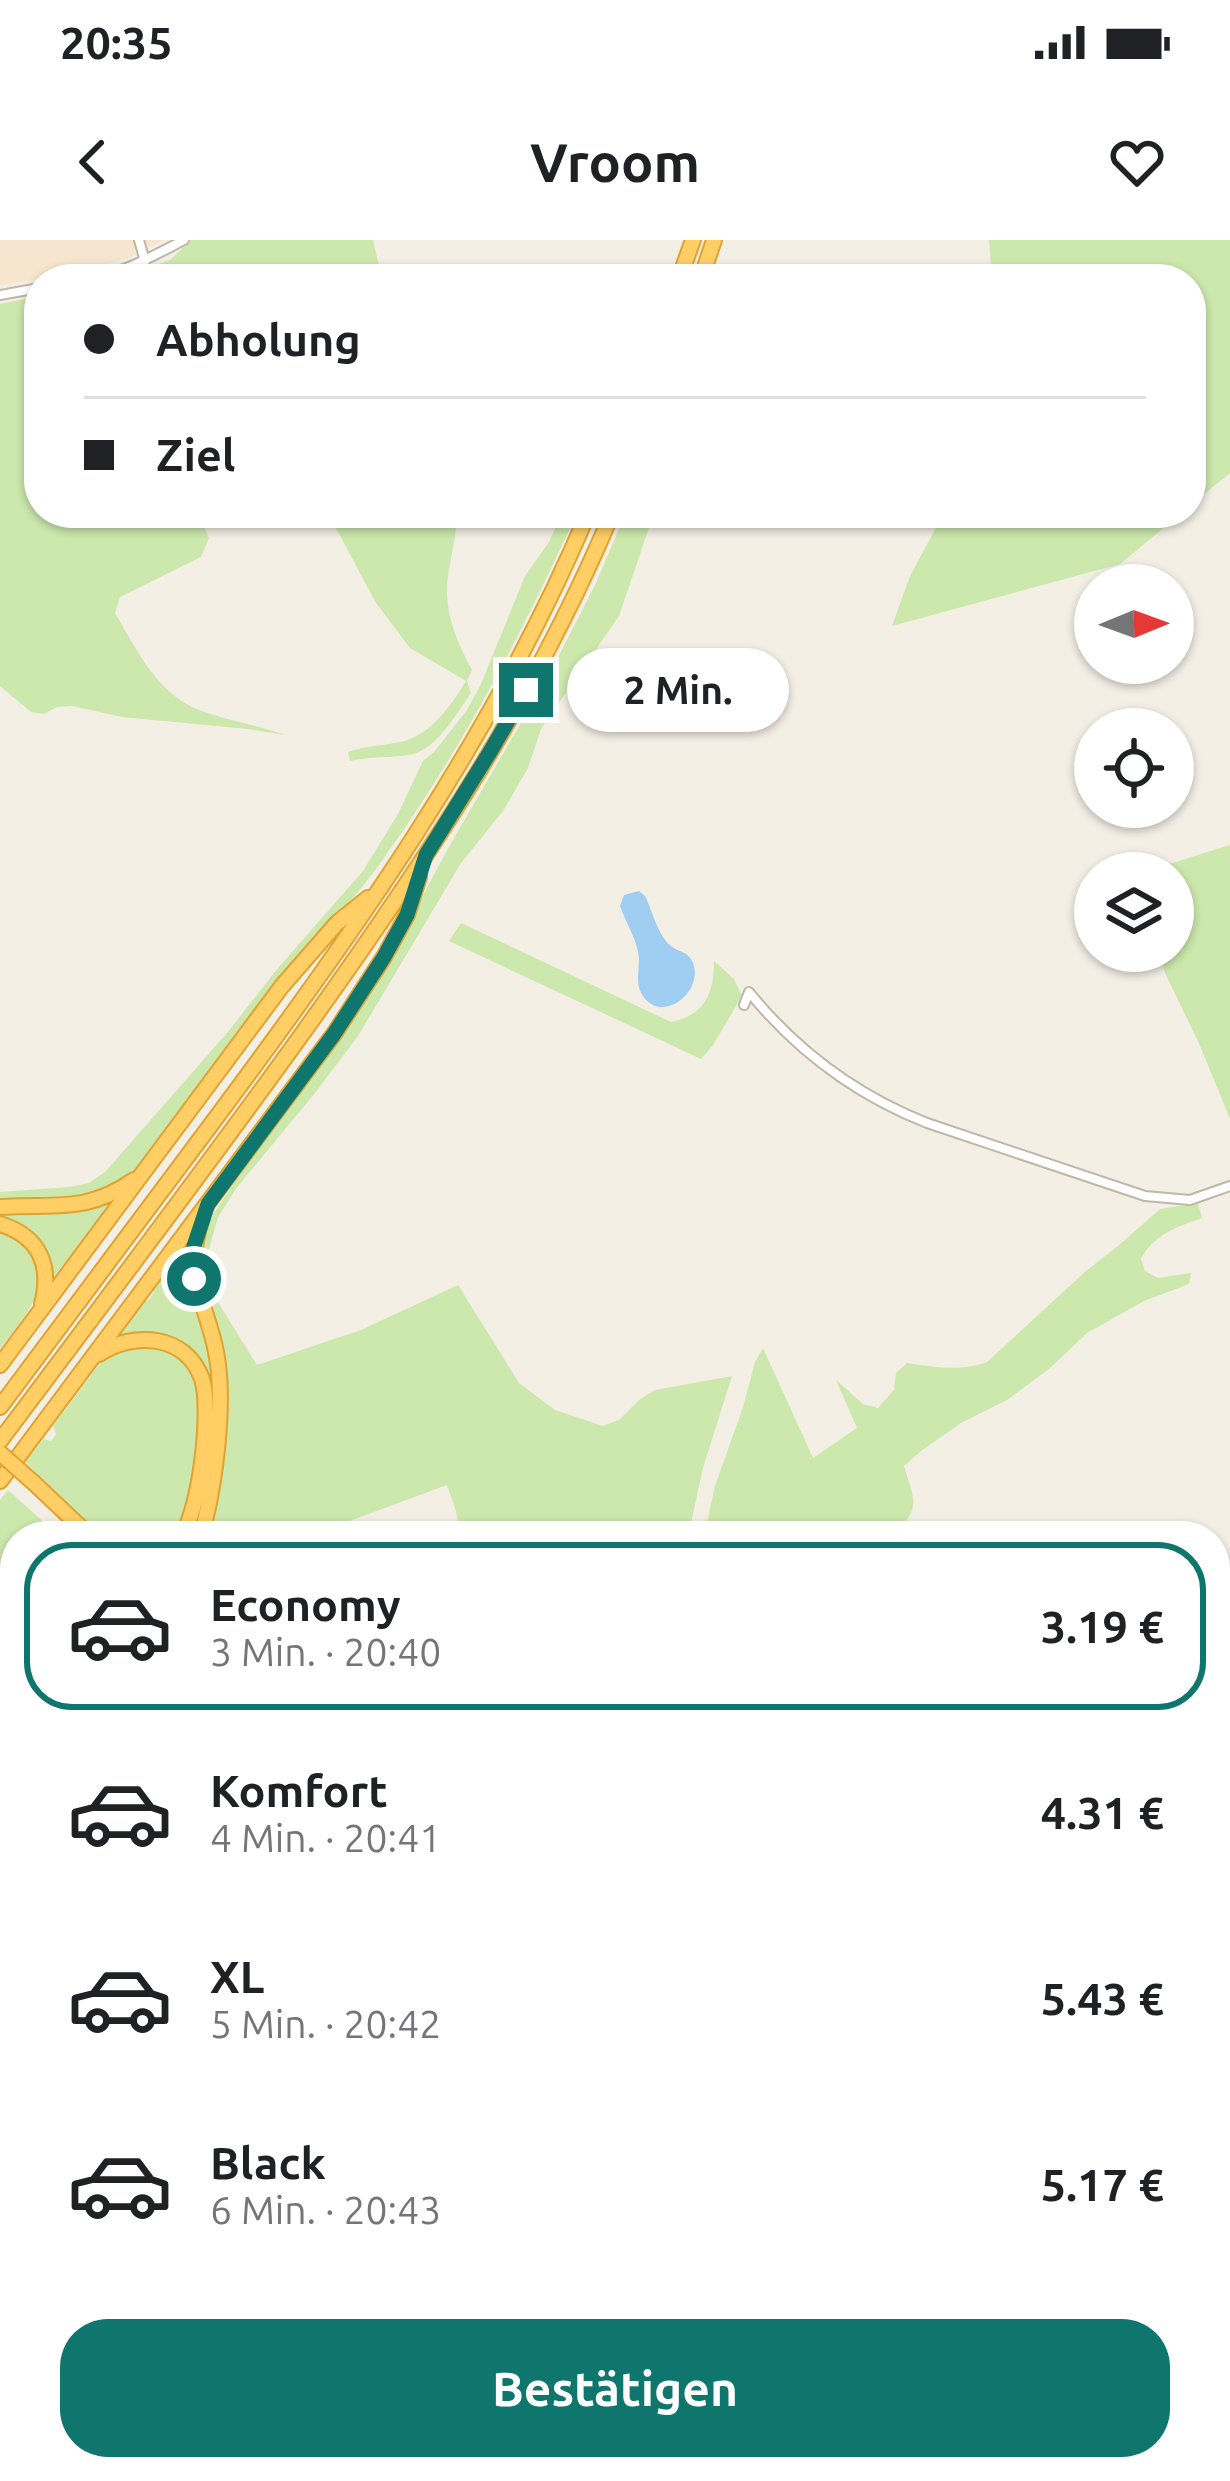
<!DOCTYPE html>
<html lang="de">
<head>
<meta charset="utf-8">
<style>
  body { margin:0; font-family:Ubuntu,sans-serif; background:#f6f6f6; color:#202124; height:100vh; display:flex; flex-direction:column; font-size:45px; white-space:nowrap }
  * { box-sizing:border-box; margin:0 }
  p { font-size:39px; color:#757577 }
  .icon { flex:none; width:66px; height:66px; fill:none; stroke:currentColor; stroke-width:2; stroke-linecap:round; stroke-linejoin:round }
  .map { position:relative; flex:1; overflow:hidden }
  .sheet { position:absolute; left:0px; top:1281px; width:1230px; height:960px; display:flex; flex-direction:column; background:#fff; border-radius:48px 48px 0 0; box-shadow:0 3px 9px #0004 }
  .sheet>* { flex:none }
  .guide { position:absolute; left:24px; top:24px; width:1182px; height:264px; border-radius:48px; box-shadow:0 3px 9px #0004; display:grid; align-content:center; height:264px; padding:0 60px; background:#fff }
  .needle { width:78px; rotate:89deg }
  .buttons { position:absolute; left:1074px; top:324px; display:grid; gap:24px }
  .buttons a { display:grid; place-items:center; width:120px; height:120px; border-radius:50%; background:#fff; box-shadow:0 3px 9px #0004; font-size:60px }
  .end { position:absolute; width:54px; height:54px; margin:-27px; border:15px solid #0f766e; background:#fff; box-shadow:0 0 0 6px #fff }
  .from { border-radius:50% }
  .bubble { position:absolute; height:84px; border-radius:42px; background:#fff; box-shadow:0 3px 9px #0004; font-size:39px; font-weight:700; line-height:84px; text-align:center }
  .guide b { display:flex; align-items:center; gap:42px; height:114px; font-size:45px }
  .guide b+b { border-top:3px solid #e0e0e0 }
  .guide i { width:30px; height:30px; background:#202124 }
  ul { padding:21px 0 0; list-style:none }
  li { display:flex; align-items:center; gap:36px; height:168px; margin:0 24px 18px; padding:0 36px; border:6px solid transparent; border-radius:48px }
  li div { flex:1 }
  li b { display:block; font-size:45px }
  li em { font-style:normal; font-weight:700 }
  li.active { border-color:#0f766e }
  li>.icon { width:108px; height:108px; stroke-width:1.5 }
  .primary-button { display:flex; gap:24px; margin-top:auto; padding:24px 60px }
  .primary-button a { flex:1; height:138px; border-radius:48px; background:#0f766e; color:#fff; font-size:48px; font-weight:700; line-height:138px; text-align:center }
  .status { display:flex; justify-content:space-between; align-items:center; height:84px; padding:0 60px; background:#fff; direction:ltr }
  .status svg { height:33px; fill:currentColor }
  header { display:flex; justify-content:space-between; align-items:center; height:156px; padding:0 60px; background:#fff; font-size:54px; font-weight:700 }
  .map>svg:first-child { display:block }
</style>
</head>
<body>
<div class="status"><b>20:35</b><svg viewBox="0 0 49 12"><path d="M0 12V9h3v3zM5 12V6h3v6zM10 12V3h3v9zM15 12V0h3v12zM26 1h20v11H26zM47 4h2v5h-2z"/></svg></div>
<header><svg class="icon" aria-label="back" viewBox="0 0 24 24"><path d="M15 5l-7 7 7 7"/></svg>Vroom<svg class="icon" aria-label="heart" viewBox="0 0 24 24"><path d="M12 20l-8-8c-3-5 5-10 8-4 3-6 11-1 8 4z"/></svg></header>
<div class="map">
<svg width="1230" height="2241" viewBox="0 0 1230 2241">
  <rect width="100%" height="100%" fill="#f3efe5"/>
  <path fill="#f6e6cf" d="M0,0h164l-38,19 -65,17 -61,9z"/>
  <path fill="#cce8ad" d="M191,0h182l9,39h-263l51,-19z
    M989,0h241v233l-39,32v-226h-199z
    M39,56v217l159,1 11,24 -8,19 -81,40 -5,16c22,37 43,83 87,98 27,10 56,14 83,24l-37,-6 -126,-12 -50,-11 -15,1 -13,7 -13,-2 -31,-26v-382z
    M328,273h129c0,20 -5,37 -8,57 -7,38 6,68 23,100l-5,11 4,12c-14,20 -35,58 -62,62 -20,3 -38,1 -59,6l-2,-9c20,-7 38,-6 57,-11 28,-9 47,-37 61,-60l-56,-33 -34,-45z
    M562,273h15c-54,118 -115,236 -191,342 -24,35 -53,66 -81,98 -30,35 -57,71 -86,107 -26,33 -70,106 -103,126 -34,21 -78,15 -116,15v-9l69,-5 20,-4 16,-11 122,-139 51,-65 85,-97 35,-57 25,-53 11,-9 33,-42 14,-26 44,-108 24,-34z
    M626,273h28l-35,103 -78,113 -13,39 -25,43 -42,52 -103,173 -43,57 -77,93 -20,31 -13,46 6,28 46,74 104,-35 97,-45 61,98 36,27 48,16 16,-6 20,-20 16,-10 77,-14 -29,92 -15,68h-227l-5,-25 -9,-26 -138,51h-102l16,-123 -21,-120 -4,-40 9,-30 181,-263 62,-115 101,-174 44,-86z
    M944,273h238l-62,51 -228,62 18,-50z
    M1230,605v274l-32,-78 -33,-68 -6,-22h14v-78l-26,-2z
    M461,683l210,99c34,-7 43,-28 43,-61l20,18 8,17 -29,49 -12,14 -252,-118z
    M113,959l2,4 -45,62 -5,-3 -12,16 -3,9 -1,-20 -49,-49v-7z
    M1198,963l4,15c-25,9 -48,16 -61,41l4,12 13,7 33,-5 -2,11 -45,17 -57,32 -37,35 -43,32 -46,23 -40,28 -17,15c11,38 17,39 -10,70h-190l11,-50 28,-79 12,-45 8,-14 50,110 44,-30 -21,-48 27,24 15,4 16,-18 2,-17 11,-10c28,4 53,9 80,-1l99,-91 32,-25 42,-37z
    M0,989c8,4 21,8 27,14 35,36 -6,78 -27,106z
    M193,994l22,146 -9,110 -9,46h-10l7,-9 5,-18 11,-119 -48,-55 -28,-1 -15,4 -3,-3 27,-35 5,1 6,-9 -3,-4z
    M142,1103l36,11 17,20 6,30 -12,103 -5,18 -10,11h-71l-78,-74 19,-23 7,2 5,-7 -3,-8 50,-67 13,-9z
    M8,1250l51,46h-44v117l-15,3v-156z"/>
  <path fill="#9fcef2" d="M639,651l6,5c7,14 13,40 26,50 9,7 17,5 22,17 11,28 -30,62 -50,33 -8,-12 -4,-24 -4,-37 -1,-18 -13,-36 -19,-53l4,-11z"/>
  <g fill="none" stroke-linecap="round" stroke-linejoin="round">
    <g stroke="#bfb7a7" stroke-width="12">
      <path id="street" d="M139,0l6,21
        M88,39c35,-6 65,-23 96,-39
        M0,55l39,-7
        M744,765l5,-13c48,59 107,103 178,131l218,73 45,4 40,-14"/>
    </g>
    <g stroke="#e0a332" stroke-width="18">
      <path id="highway" d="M679,39l14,-39
        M701,39l13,-39
        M0,967c55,-4 85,7 134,-27
        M0,984c39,12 52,41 42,80
        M99,1114c34,-23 87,-20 103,25 10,29 -2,133 -21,157
        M0,1125l282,-379 55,-63 31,-25
        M0,1167c69,-92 138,-185 207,-277 145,-194 287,-393 381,-617
        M0,1201c104,-139 209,-277 310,-418 115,-161 226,-327 302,-510
        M0,1241l334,-447 50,-77 23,-42 12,-38
        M34,1243l56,53
        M201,1296c14,-49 25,-134 15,-184 -11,-55 -34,-74 -14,-134
        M0,1428l15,-3
        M0,1444l15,-3
        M1215,1826h15"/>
    </g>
    <use href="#street" stroke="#fff" stroke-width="8"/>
    <use href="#highway" stroke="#ffce64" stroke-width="14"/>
    <g stroke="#e0a332" stroke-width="18" stroke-linecap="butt">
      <path id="highway-bridge" d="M0,1213l34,30"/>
    </g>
    <use href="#highway-bridge" stroke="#ffce64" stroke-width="14"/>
  </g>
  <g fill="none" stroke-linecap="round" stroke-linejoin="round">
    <path stroke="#0f766e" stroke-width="15" d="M194,1039v-33l14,-42 126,-170 50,-77 23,-42 19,-60 64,-103 36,-62"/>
  </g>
</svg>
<div class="buttons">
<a><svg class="needle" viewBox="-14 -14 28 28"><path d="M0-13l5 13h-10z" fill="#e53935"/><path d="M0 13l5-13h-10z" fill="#757577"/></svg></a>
<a><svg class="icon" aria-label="locate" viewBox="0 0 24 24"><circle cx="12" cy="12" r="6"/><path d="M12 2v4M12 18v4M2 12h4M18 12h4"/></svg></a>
<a><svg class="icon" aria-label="layers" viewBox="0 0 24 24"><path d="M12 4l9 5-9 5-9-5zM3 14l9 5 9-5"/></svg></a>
</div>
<i class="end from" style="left:194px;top:1039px"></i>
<i class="end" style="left:526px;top:450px"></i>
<div class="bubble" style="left:567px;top:408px;width:222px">2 Min.</div>
<div class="guide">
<b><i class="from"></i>Abholung</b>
<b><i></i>Ziel</b>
</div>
<section class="sheet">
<ul>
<li class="active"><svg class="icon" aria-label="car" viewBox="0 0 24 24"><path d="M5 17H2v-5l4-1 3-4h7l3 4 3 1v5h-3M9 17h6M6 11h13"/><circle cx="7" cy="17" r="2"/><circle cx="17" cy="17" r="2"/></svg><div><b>Economy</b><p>3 Min. · 20:40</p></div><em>3.19 €</em></li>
<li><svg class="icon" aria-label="car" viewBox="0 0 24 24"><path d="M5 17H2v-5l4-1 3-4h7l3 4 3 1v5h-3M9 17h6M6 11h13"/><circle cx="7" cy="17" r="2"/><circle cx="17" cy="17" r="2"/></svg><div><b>Komfort</b><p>4 Min. · 20:41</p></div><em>4.31 €</em></li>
<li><svg class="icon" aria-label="car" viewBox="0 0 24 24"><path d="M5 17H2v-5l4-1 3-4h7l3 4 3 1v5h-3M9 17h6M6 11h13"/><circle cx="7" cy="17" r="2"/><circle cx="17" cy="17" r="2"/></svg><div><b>XL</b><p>5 Min. · 20:42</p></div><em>5.43 €</em></li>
<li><svg class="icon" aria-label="car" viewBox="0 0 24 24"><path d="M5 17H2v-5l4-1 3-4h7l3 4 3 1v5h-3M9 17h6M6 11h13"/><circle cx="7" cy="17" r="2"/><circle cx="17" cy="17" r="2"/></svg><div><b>Black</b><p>6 Min. · 20:43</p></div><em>5.17 €</em></li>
</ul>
<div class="primary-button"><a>Bestätigen</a></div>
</section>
</div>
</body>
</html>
